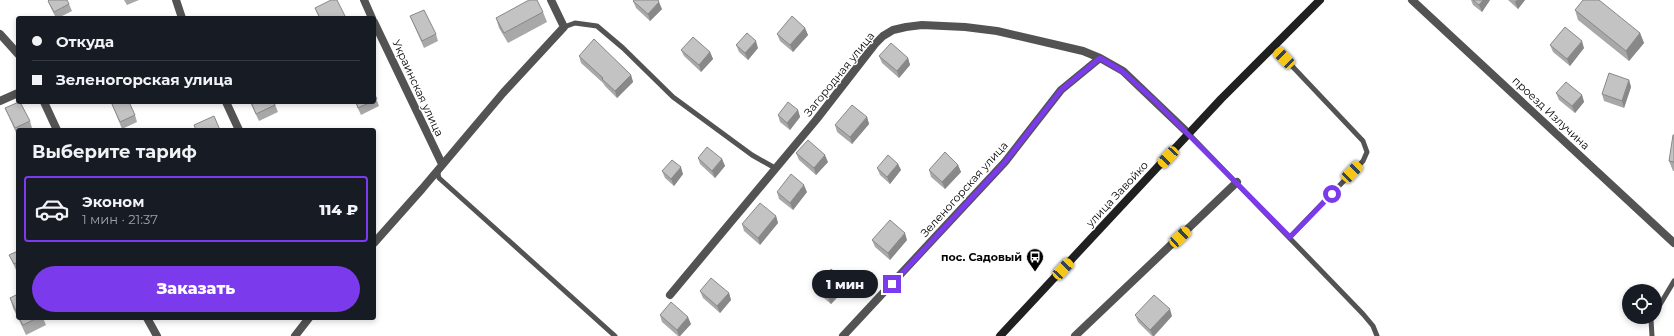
<!DOCTYPE html>
<html lang="ru">
<head>
<meta charset="utf-8">
<style>
  body { margin:0; font-family:Montserrat,sans-serif; background:#20242c; color:#f1f3f6; height:100vh; display:flex; flex-direction:column; font-size:15px; white-space:nowrap }
  * { box-sizing:border-box; margin:0 }
  p { font-size:13px; color:#9ea1a6 }
  .icon { flex:none; width:22px; height:22px; fill:none; stroke:currentColor; stroke-width:2; stroke-linecap:round; stroke-linejoin:round }
  .map { position:relative; flex:1; overflow:hidden }
  .details { position:absolute; left:16px; top:128px; width:360px; height:192px; display:flex; flex-direction:column; background:#171b24; border-radius:4px; box-shadow:0 2px 6px #0003 }
  .details>* { flex:none }
  .banner { position:absolute; left:16px; top:16px; width:360px; height:88px; border-radius:4px; box-shadow:0 2px 6px #0003; display:grid; align-content:center; height:88px; padding:0 16px; background:#171b24 }
  .buttons { position:absolute; left:1622px; top:284px; display:grid; gap:8px }
  .buttons a { display:grid; place-items:center; width:40px; height:40px; border-radius:50%; background:#171b24; box-shadow:0 2px 6px #0003; font-size:20px }
  .end { position:absolute; width:18px; height:18px; margin:-9px; border:5px solid #7c3aed; background:#fff; box-shadow:0 0 0 2px #fff }
  .from { border-radius:50% }
  .bubble { position:absolute; height:28px; border-radius:14px; background:#171b24; box-shadow:0 2px 6px #0003; font-size:13px; font-weight:800; line-height:28px; text-align:center }
  .car { position:absolute; width:12px; height:24px; margin:-12px -6px; border-radius:5px; box-shadow:0 0 3px 1px #0007; background:linear-gradient(#f5c518 24%,#345 0 40%,#f5c518 0 76%,#345 0 86%,#f5c518 0) }
  .banner b { display:flex; align-items:center; gap:14px; height:38px; font-size:15px }
  .banner b+b { border-top:1px solid #363941 }
  .banner i { width:10px; height:10px; background:#f1f3f6 }
  ul { padding:0; list-style:none }
  li { display:flex; align-items:center; gap:12px; height:66px; margin:0 8px 6px; padding:0 8px; border:2px solid #363941; border-radius:4px }
  li div { flex:1 }
  li b { display:block; font-size:15px }
  li em { font-style:normal; font-weight:800 }
  li.selected { border-color:#7c3aed }
  li>.icon { width:36px; height:36px; stroke-width:1.5 }
  h2 { padding:0 16px; font-size:18px; line-height:48px }
  .primary-button { display:flex; gap:8px; margin-top:auto; padding:8px 16px }
  .primary-button a { flex:1; height:46px; border-radius:24px; background:#7c3aed; color:#fff; font-size:16px; font-weight:800; line-height:46px; text-align:center }
  .map>svg:first-child { display:block }
</style>
</head>
<body>
<div class="map">
<svg width="1674" height="336" viewBox="0 0 1674 336">
  <rect width="100%" height="100%" fill="#fff"/>
  <g fill="none" stroke-linecap="round" stroke-linejoin="round">
    <path stroke="#535353" stroke-width="5" d="M564,27l11,-4 22,3 26,22 50,49 79,58 23,13
      M1274,47l89,94 4,11 -4,9 -73,76
      M1189,134l174,180 10,12 4,10
      M439,170l-1,4 1,4 176,158
      M1655,313l19,-32
      M1652,336l-1,-16 2,-3"/>
    <path stroke="#535353" stroke-width="8" d="M176,0l6,18
      M364,0l8,18
      M1412,0l262,243
      M374,22l68,142
      M0,34l18,20
      M0,101l18,-8
      M44,102l13,28
      M226,102l13,28
      M374,243l48,-54 81,-96 61,-66 -13,-27
      M670,295l146,-175 59,-76 8,-8 10,-6 13,-3 16,-2 43,2 32,4 86,20 17,7 23,13 66,63
      M147,318l10,18
      M295,336l14,-18
      M843,336l162,-174 56,-72 39,-32
      M1075,336l162,-154"/>
    <path stroke="#202020" stroke-width="8" d="M1000,336l221,-237 99,-99"/>
  </g>
  <path fill="#a8a8a8" d="M124,0h15l-12,5z
    M1471,0h19l-8,12 -9,-7z
    M1508,0h17l-7,9z
    M48,1l21,3 3,7 -14,7h-2l-5,-10z
    M633,1l29,8 -12,12 -14,-13z
    M315,8l30,8 1,2h-27z
    M1575,10l65,23 4,10 -15,18 -51,-41z
    M543,12l4,10 -39,21 -9,-15 -3,-10z
    M410,16l26,18 2,7 -14,7 -11,-25z
    M805,28l3,7 -15,17 -13,-11 -3,-7z
    M736,45l22,3 -10,12 -9,-8z
    M1550,45l34,3 -14,18 -17,-14z
    M681,50l29,2 3,7 -12,13 -17,-16z
    M579,56l52,19 2,7 -16,16 -12,-12 -2,-3 -22,-20z
    M879,56l29,2 2,7 -11,13 -17,-15z
    M1629,80l2,7 -7,21 -20,-7 -2,-7z
    M374,93l5,13 -18,9 -6,-13h19z
    M1556,93l26,2 2,7 -9,11 -16,-13z
    M111,102l24,13 2,7 -15,7z
    M250,102h24l4,10 -19,9z
    M5,108l25,13 2,7 -3,2h-11v5h-1z
    M798,110l2,7 -10,13 -10,-8 -2,-7z
    M867,117l2,7 -17,20 -15,-12 -2,-7z
    M1674,135v36h-1l-4,-10z
    M796,153l32,9 -12,13 -17,-15z
    M698,158l24,1 3,7 -10,12 -15,-14z
    M898,164l3,6 -11,14 -10,-9 -3,-7z
    M958,165l3,7 -16,17 -14,-12 -2,-7z
    M662,171l21,3 -9,12 -9,-8z
    M777,192h30l-14,18 -14,-11z
    M776,216l2,7 -18,22 -16,-14 -2,-7z
    M872,240h35l-17,20 -15,-13z
    M18,251v18l-2,1 -4,-9 -3,-6z
    M844,280l3,7 -16,17 -13,-11 -2,-7z
    M700,291l29,2 2,7 -11,13 -17,-15z
    M18,294v24l-5,-10 -3,-10z
    M660,315l31,9 -11,12h-2l-16,-14z
    M1135,315l37,1 -18,20h-2l-14,-14z
    M18,318h25l3,7 -20,10z
    M221,318h5l-4,2z"/>
  <path fill="#888" d="M1483,0h7l-8,12 -3,-7z
    M1517,0h8l-7,9 -3,-7z
    M659,2l3,7 -12,12 -2,-7z
    M805,28l3,7 -15,17 -3,-7z
    M1640,33l4,10 -15,18 -3,-10z
    M756,41l2,7 -10,12 -3,-7z
    M1582,41l2,7 -14,18 -3,-7z
    M710,52l3,7 -12,13 -2,-7z
    M908,58l2,7 -11,13 -2,-7z
    M631,75l2,7 -16,16 -2,-7z
    M1629,80l2,7 -7,21 -2,-7z
    M1582,95l2,7 -9,11 -3,-7z
    M798,110l2,7 -10,13 -3,-7z
    M867,117l2,7 -17,20 -2,-7z
    M825,155l3,7 -12,13 -2,-7z
    M722,159l3,7 -10,12 -3,-7z
    M898,164l3,6 -11,14 -3,-7z
    M958,165l3,7 -16,17 -3,-7z
    M681,167l2,7 -9,12 -3,-7z
    M804,185l3,7 -14,18 -3,-7z
    M776,216l2,7 -18,22 -2,-7z
    M905,233l2,7 -17,20 -2,-7z
    M844,280l3,7 -16,17 -3,-7z
    M729,293l2,7 -11,13 -3,-7z
    M1170,309l2,7 -18,20h-1l-3,-6z
    M688,317l3,7 -11,12h-1l-2,-6z"/>
  <path fill="#c3c3c3" stroke="#888" d="M49,0h18l2,4 -15,8 -6,-11z
    M331,0h6l8,16 -3,2h-22l-5,-10z
    M529,0h8l6,12 -39,21 -8,-15z
    M634,0h24l1,2 -11,12 -15,-13z
    M1473,0h10l-4,5z
    M1583,0h16l41,33 -14,18 -51,-41z
    M424,10l12,24 -14,7 -12,-25z
    M792,16l13,12 -15,17 -13,-11z
    M1565,27l17,14 -15,18 -17,-14z
    M747,33l9,8 -11,12 -9,-8z
    M693,37l17,15 -11,13 -18,-15z
    M594,39l37,36 -16,16 -13,-12 1,-1 -24,-22z
    M891,43l17,15 -11,13 -18,-15z
    M1609,73l20,7 -7,21 -20,-7z
    M1566,82l16,13 -10,11 -16,-13z
    M374,93l3,6 -3,2z
    M19,102h1l10,19 -15,7 -10,-20z
    M111,102h18l6,13 -15,7z
    M251,102h23l1,3 -19,9z
    M356,102h15l-13,6z
    M788,102l10,8 -11,13 -9,-8z
    M852,105l15,12 -17,20 -15,-12z
    M214,116l6,14h-24l-2,-5z
    M1673,135h1v27l-5,-1z
    M808,140l17,15 -11,13 -18,-15z
    M707,147l15,12 -10,12 -14,-13z
    M945,152l13,13 -16,17 -13,-12z
    M888,155l10,9 -11,13 -10,-9z
    M672,160l9,7 -10,12 -9,-8z
    M791,174l13,11 -14,18 -13,-11z
    M760,203l16,13 -18,22 -16,-14z
    M890,220l15,13 -17,20 -16,-13z
    M18,251v11l-4,2 -5,-9z
    M831,269l13,11 -16,17 -12,-11z
    M711,278l18,15 -12,13 -17,-15z
    M18,294v21l-8,-17z
    M1154,295l16,14 -20,21 -15,-15z
    M671,302l17,15 -11,13 -17,-15z
    M19,318h18l-14,7z"/>
  <g fill="none" stroke-linecap="round" stroke-linejoin="round">
    <path stroke="#7c3aed" stroke-width="5" d="M892,284l113,-122 56,-72 39,-32 22,13 33,30 135,136 42,-43"/>
  </g>
  <defs>
    <g id="bus-pin" transform="scale(0.9)"><path d="M0 17L-7.5 6A9.5 9.5 0 1 1 7.5 6Z" fill="#000" stroke="#fff"/><path d="M-5-6H5V4H4V6H2V4H-2V6H-4V4H-5ZM-3.5-4V0h7V-4ZM-3.5 1.2v1.5H-2V1.2ZM2 1.2v1.5H3.5V1.2Z" fill="#fff"/></g>
  </defs>
  <g fill-rule="evenodd">
    <use href="#bus-pin" x="1035" y="257"/>
  </g>
  <g text-anchor="middle" dominant-baseline="central" stroke-width="3" stroke-linejoin="round" paint-order="stroke">
    <g font-size="11" fill="#000" stroke="#fff">
      <text transform="translate(839 74) rotate(-51)">Загородная улица</text>
      <text transform="translate(418 88) rotate(65)">Украинская улица</text>
      <text transform="translate(1551 113) rotate(43)">проезд Излучина</text>
      <text transform="translate(964 189) rotate(-48)">Зеленогорская улица</text>
      <text transform="translate(1117 194) rotate(-47)">улица Завойко</text>
    </g>
    <g font-size="11" font-weight="bold" fill="#000" stroke="#fff" text-anchor="end">
      <text x="1022" y="257">пос. Садовый</text>
    </g>
  </g>
</svg>
<div class="buttons">
<a><svg class="icon" aria-label="locate" viewBox="0 0 24 24"><circle cx="12" cy="12" r="6"/><path d="M12 2v4M12 18v4M2 12h4M18 12h4"/></svg></a>
</div>
<i class="end from" style="left:1332px;top:194px"></i>
<i class="end" style="left:892px;top:284px"></i>
<div class="bubble" style="left:812px;top:270px;width:66px">1 мин</div>
<i class="car" style="left:1284px;top:58px;rotate:316deg"></i>
<i class="car" style="left:1168px;top:157px;rotate:223deg"></i>
<i class="car" style="left:1352px;top:172px;rotate:44deg"></i>
<i class="car" style="left:1180px;top:237px;rotate:47deg"></i>
<i class="car" style="left:1063px;top:269px;rotate:43deg"></i>
<div class="banner">
<b><i class="from"></i>Откуда</b>
<b><i></i>Зеленогорская улица</b>
</div>
<section class="details">
<h2>Выберите тариф</h2>
<ul>
<li class="selected"><svg class="icon" aria-label="car" viewBox="0 0 24 24"><path d="M5 17H2v-5l4-1 3-4h7l3 4 3 1v5h-3M9 17h6M6 11h13"/><circle cx="7" cy="17" r="2"/><circle cx="17" cy="17" r="2"/></svg><div><b>Эконом</b><p>1 мин · 21:37</p></div><em>114 ₽</em></li>
</ul>
<div class="primary-button"><a>Заказать</a></div>
</section>
</div>
</body>
</html>
